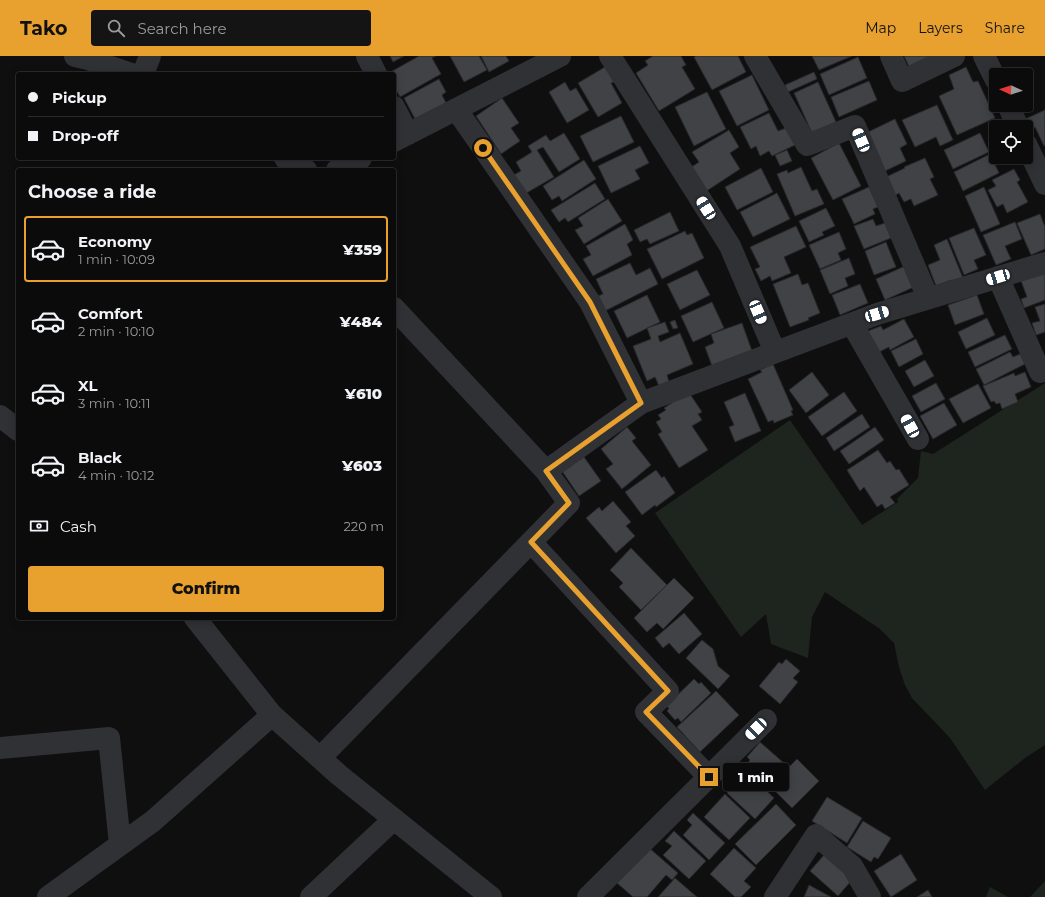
<!DOCTYPE html>
<html lang="en">
<head>
<meta charset="utf-8">
<style>
  body { margin:0; font-family:Montserrat,sans-serif; background:#141415; color:#f1f3f6; height:100vh; display:flex; flex-direction:column; font-size:15px; white-space:nowrap }
  * { box-sizing:border-box; margin:0 }
  p { font-size:13px; color:#9a9b9d }
  .icon { flex:none; width:22px; height:22px; fill:none; stroke:currentColor; stroke-width:2; stroke-linecap:round; stroke-linejoin:round }
  .map { position:relative; flex:1; overflow:hidden }
  .details { position:absolute; left:16px; top:112px; width:380px; height:452px; display:flex; flex-direction:column; background:#0b0b0c; border-radius:4px; box-shadow:0 2px 10px #0003,0 0 0 1px #2b2b2d }
  .details>* { flex:none }
  .guide { position:absolute; left:16px; top:16px; width:380px; height:88px; border-radius:4px; box-shadow:0 2px 10px #0003,0 0 0 1px #2b2b2d; display:grid; align-content:center; height:88px; padding:0 12px; background:#0b0b0c }
  .needle { width:26px; rotate:273deg }
  .buttons { position:absolute; left:989px; top:12px; display:grid; gap:8px }
  .buttons a { display:grid; place-items:center; width:44px; height:44px; border-radius:4px; background:#0b0b0c; box-shadow:0 2px 10px #0003,0 0 0 1px #2b2b2d; font-size:20px }
  .end { position:absolute; width:18px; height:18px; margin:-9px; border:5px solid #e8a02f; background:#111; box-shadow:0 0 0 2px #111 }
  .from { border-radius:50% }
  .bubble { position:absolute; height:28px; border-radius:4px; background:#0b0b0c; box-shadow:0 2px 10px #0003,0 0 0 1px #2b2b2d; font-size:13px; font-weight:800; line-height:28px; text-align:center }
  .car { position:absolute; width:12px; height:24px; margin:-12px -6px; border-radius:5px; box-shadow:0 0 3px 1px #0007; background:linear-gradient(#fff 24%,#345 0 40%,#fff 0 76%,#345 0 86%,#fff 0) }
  .guide b { display:flex; align-items:center; gap:14px; height:38px; font-size:15px }
  .guide b+b { border-top:1px solid #2b2b2d }
  .guide i { width:10px; height:10px; background:#f1f3f6 }
  ul { padding:0; list-style:none }
  li { display:flex; align-items:center; gap:12px; height:66px; margin:0 8px 6px; padding:0 4px; border:2px solid transparent; border-radius:4px }
  li div { flex:1 }
  li b { display:block; font-size:15px }
  li em { font-style:normal; font-weight:800 }
  li.selected { border-color:#e8a02f }
  li>.icon { width:36px; height:36px; stroke-width:1.5 }
  h2 { padding:0 12px; font-size:18px; line-height:48px }
  .pay { display:flex; align-items:center; gap:10px; height:44px; padding:0 12px; font-size:15px }
  .pay p { margin-inline-start:auto }
  .primary-button { display:flex; gap:8px; margin-top:auto; padding:8px 12px }
  .primary-button a { flex:1; height:46px; border-radius:4px; background:#e8a02f; color:#111; font-size:16px; font-weight:800; line-height:46px; text-align:center }
  header { display:flex; align-items:center; gap:24px; box-sizing:border-box; height:56px; padding:0 20px; background:#e8a02f; color:#111 }
  header strong { font-size:19px }
  nav { display:flex; gap:22px; margin-inline-start:auto; font-size:14px }
  .search { width:280px; height:36px; background:#141415; display:flex; align-items:center; gap:10px; box-sizing:border-box; padding:0 14px; border-radius:4px; color:#9a9b9d; font-size:15px }
  .map>svg:first-child { display:block }
</style>
</head>
<body>
<header>
<strong>Tako</strong>
<div class="search"><svg class="icon" aria-label="search" viewBox="0 0 24 24"><circle cx="10" cy="10" r="6"/><path d="M15 15l6 6"/></svg>Search here</div>
<nav><a>Map</a><a>Layers</a><a>Share</a></nav>
</header>
<div class="map">
<svg width="1045" height="841" viewBox="0 0 1045 841">
  <rect width="100%" height="100%" fill="#0f0f10"/>
  <path fill="#1e241e" d="M1045,327v362l-20,13 -40,32 -35,-52 -38,-40 -7,-13 -6,-18 -5,-24 -14,-14 -55,-37 -13,25 -4,41 -37,-14 -5,-30 -25,23 -86,-124 135,-93 72,105 36,-23 -1,-3 21,-21 3,-27 12,3z
    M1045,825v16h-15z
    M990,831l18,10h-22z"/>
  <path fill="#404246" stroke="#29292c" d="M390,0h14l-11,6z
    M419,0h17l-4,2 9,16 -41,23 -6,-11v-12h-7z
    M450,0h29l8,14 -23,12z
    M481,0h25l3,5 -20,11z
    M653,0h28l5,9 -4,2 13,22 -36,22 -23,-38 12,-8 -3,-4z
    M696,0h42l8,16 -34,18 -18,-33z
    M812,0h40l-33,14z
    M904,0h30l-24,13z
    M858,1l9,21 -38,17 -9,-21z
    M605,11l9,15 -3,1 11,20 -24,14 -20,-34z
    M966,11l7,15 5,-1 17,37 -38,17 -18,-39 15,-7 -5,-14z
    M814,16l3,7 -29,13 -3,-7z
    M752,19l17,35 -32,16 -18,-35z
    M439,23l7,13 -4,3 4,8 -31,16 -11,-21z
    M869,25l8,19 -38,17 -8,-20z
    M565,26l5,9 6,-3 13,22 -22,13 -18,-31z
    M818,26l18,40 -24,11 -18,-40z
    M707,36l19,37 -32,17 -19,-39z
    M502,42l17,25 -8,5 9,13 -19,13 -25,-38z
    M937,49l16,35 -13,6 -4,-9 -21,10 -13,-27z
    M1045,54v35l-1,1 -9,-19 -5,3 -5,-11z
    M769,57l9,18 8,-3 9,17 -23,11 -3,-5 -9,5 -4,-10 -5,3 -11,-22z
    M621,60l13,26 -41,20 -13,-26z
    M895,63l12,25 -7,4 6,13 -21,10 -19,-38z
    M729,74l10,17 -9,6 10,16 -35,23 -15,-24 9,-6 -7,-10z
    M564,77l16,26 -21,13 -16,-25 -6,3 17,27 -31,18 -11,-19 9,-5 -5,-9 16,-10 -4,-6 18,-11 4,6z
    M980,77l9,19 -36,17 -9,-19z
    M839,87l22,43 -28,14 -22,-42z
    M640,90l9,17 -14,7 5,9 -29,14 -13,-27z
    M787,94l5,11 -12,5 -5,-11z
    M990,98l9,19 -36,18 -9,-19z
    M925,102l9,19 -4,2 8,16 -24,11 -3,-7 -7,3 -5,-9 -5,3 -8,-19 19,-9 -1,-1z
    M584,104l12,19 -34,22 -3,-5 -7,4 -9,-14z
    M801,111l11,24 5,-2 7,15 -29,12 -18,-42 10,-4 1,3z
    M761,112l12,24 -36,18 -12,-23z
    M1014,113l6,11 -3,2 11,20 -21,11 -4,-9 -6,3 -9,-17 8,-4 -4,-6z
    M595,127l10,16 -37,23 -3,-4 -6,4 -8,-12z
    M869,131l9,20 -5,2 2,5 -21,10 -12,-25z
    M984,131l16,37 -19,8 -16,-36z
    M777,137l13,26 -37,18 -13,-25z
    M608,143l14,22 -38,23 -9,-14 8,-4 -5,-8z
    M826,152l9,18 -13,6 2,3 -15,7 -10,-21z
    M670,156l9,19 -29,13 -3,-5 -7,3 -6,-12z
    M1040,158l5,13v22l-14,6 -14,-32z
    M873,163l3,7 9,-3 6,15 -27,11 -10,-23z
    M1015,166l7,17 -17,7 6,13 -15,6 -13,-30z
    M625,168l8,16 -6,4 5,11 -39,21 -10,-17 8,-4 -5,-9z
    M796,170l10,21 -22,10 7,16 -19,8 -2,-5 -9,5 -6,-12 5,-2 -10,-20z
    M974,172l12,27 -12,5 4,9 -14,6 -15,-37z
    M685,175l2,4 5,-2 12,25 -42,21 -15,-30z
    M839,176l7,17 -8,4 3,7 -21,9 -11,-24z
    M947,183l16,39 -11,4 -1,-2 -15,6 -8,-21 12,-5 -6,-15z
    M886,186l10,25 -22,8 -9,-24z
    M849,202l6,16 -10,4 3,8 -18,8 -10,-24z
    M630,207l6,12 14,-7 8,16 -53,27 -7,-15 5,-2 -7,-15z
    M905,210l9,21 -29,13 -9,-21z
    M1045,213v31l-21,8 -3,-9 6,-2 -7,-19z
    M697,214l13,25 -30,15 -13,-26z
    M798,218l4,11 6,-2 12,30 -12,5 1,2 -19,7 -17,-43z
    M860,228l8,19 -28,12 -8,-20z
    M647,239l13,27 -33,16 -13,-27z
    M977,239l7,19 -29,11 -7,-20z
    M712,246l12,26 -31,14 -12,-26z
    M1045,248v28l-9,3 -4,-12 8,-2 -5,-14z
    M987,262l8,17 -29,14 -8,-17z
    M904,263l10,18 -24,13 -1,-3 -10,5 -11,-21 13,-5 2,4z
    M675,264l3,8 -5,1 -3,-7z
    M665,266l4,10 -11,4 2,6 20,-9 13,31 -26,11 2,7 -10,4 -4,-9 -8,4 -14,-35 18,-7 -4,-11z
    M742,267l10,28 -40,15 -7,-19 9,-4 -3,-9z
    M1005,279l7,14 -37,18 -7,-15z
    M916,283l7,15 -24,13 -8,-16z
    M1010,296l3,5 7,-3 5,10 -41,21 -8,-16z
    M925,304l9,16 -20,11 -9,-16z
    M773,308l20,46 -2,1 2,4 -19,8 -1,-3 -5,2 -20,-43 14,-7 -2,-2z
    M812,316l17,23 -23,18 -17,-23z
    M1025,316l6,15 -16,7 3,8 -16,7 -2,-6 -4,1 -2,-3 -3,1 -8,-16 31,-13 1,3z
    M936,327l9,16 -24,13 -9,-16z
    M978,328l13,24 -28,15 -14,-24z
    M844,336l13,19 -35,25 -14,-19z
    M745,337l16,38 -26,11 -6,-15 5,-2 -10,-23z
    M690,338l12,18 -4,2 4,6 -10,6 16,24 -29,18 -21,-34 4,-2 -6,-10 5,-3 -3,-4 8,-5 -2,-2 17,-11z
    M944,347l13,22 -24,14 -13,-23z
    M862,358l8,13 -36,24 -8,-13z
    M627,371l9,11 -4,3 19,24 -29,24 -16,-20 7,-5 -12,-15z
    M875,371l9,13 -35,24 -9,-13z
    M878,394l9,13 3,-2 6,9 3,-1 10,16 -19,12 5,6 -10,6 -3,-5 -5,3 -13,-20 -4,4 -13,-21z
    M584,401l17,24 -22,15 -17,-25z
    M656,414l6,8 2,-2 11,17 -19,14 -1,-2 -13,10 -17,-23z
    M613,445l18,21 -5,4 9,10 -19,17 -30,-35 13,-11 3,4z
    M631,492l36,37 -26,25 -22,-23 4,-4 -13,-13z
    M674,522l20,20 -31,31 -6,-6 -10,9 -13,-14z
    M684,557l18,21 -23,20 -10,-11 -6,5 -8,-10z
    M702,584l11,9 5,17 12,10 -12,13 -32,-31z
    M786,603l14,12 -7,7 5,4 -18,22 -21,-18 20,-24 3,2z
    M694,623l5,5 2,-2 10,11 -30,29 -3,-4 -3,2 -8,-9 2,-3 -3,-2z
    M716,635l23,24 -39,37 -23,-25z
    M760,686l25,22 -20,22 -21,-19 6,-7 -3,-3z
    M797,703l22,22 -27,27 -22,-22z
    M747,716l27,26 -19,21 -28,-26z
    M725,738l25,24 -21,22 -25,-23z
    M827,741l35,21 -15,25 -35,-22z
    M776,748l20,21 -40,40 -21,-21z
    M693,757l32,30 -16,17 -26,-25 9,-10 -5,-5z
    M863,765l28,17 -13,21 -4,-2 -3,5 -24,-15z
    M674,775l32,30 -17,18 -26,-24 9,-9 -7,-5z
    M648,791l30,26 -6,7 -6,-5 -19,22h-14l-16,-14z
    M734,792l22,20 -12,13 7,6 -10,10h-6l-25,-23z
    M901,798l16,26 -26,17 -17,-26z
    M824,799l28,25 -14,16 -28,-25z
    M675,822l22,19h-39z
    M809,829l22,12h-27z
    M928,834l4,7h-15z"/>
  <g fill="none" stroke-linecap="round" stroke-linejoin="round">
    <path stroke="#303135" stroke-width="22" d="M75,0l13,3 43,15
      M367,0l9,18
      M610,0l120,190 45,106
      M755,0l52,89 48,-19 73,172
      M891,0l11,25 52,-25
      M984,0l12,24
      M143,18l7,-18
      M1008,49l10,22
      M394,51l14,27
      M456,53l134,193 51,101
      M394,85l166,-85
      M1026,88l19,40
      M285,102l21,12
      M337,114l24,-12
      M998,221l42,95
      M852,268l66,115
      M0,360l18,14
      M546,415l95,-68 236,-89 168,-51
      M531,486l137,149 -22,21 63,65
      M195,562l77,97 67,60 152,122
      M0,692l109,-10 11,106
      M320,702l249,-255 -23,-32 -152,-163
      M48,841l105,-76 119,-106
      M311,841l83,-78
      M588,841l178,-177
      M775,841l41,-62 36,31 18,31"/>
  </g>
  <g fill="none" stroke-linecap="round" stroke-linejoin="round">
    <path stroke="#e8a02f" stroke-width="5" d="M483,92l107,154 51,101 -95,68 23,32 -38,39 137,149 -22,21 63,65"/>
  </g>
</svg>
<div class="buttons">
<a><svg class="needle" viewBox="-14 -14 28 28"><path d="M0-13l5 13h-10z" fill="#e53935"/><path d="M0 13l5-13h-10z" fill="#9a9b9d"/></svg></a>
<a><svg class="icon" aria-label="locate" viewBox="0 0 24 24"><circle cx="12" cy="12" r="6"/><path d="M12 2v4M12 18v4M2 12h4M18 12h4"/></svg></a>
</div>
<i class="end from" style="left:483px;top:92px"></i>
<i class="end" style="left:709px;top:721px"></i>
<div class="bubble" style="left:723px;top:707px;width:66px">1 min</div>
<i class="car" style="left:861px;top:84px;rotate:337deg"></i>
<i class="car" style="left:706px;top:152px;rotate:328deg"></i>
<i class="car" style="left:998px;top:221px;rotate:253deg"></i>
<i class="car" style="left:758px;top:256px;rotate:157deg"></i>
<i class="car" style="left:877px;top:258px;rotate:73deg"></i>
<i class="car" style="left:910px;top:370px;rotate:331deg"></i>
<i class="car" style="left:756px;top:673px;rotate:225deg"></i>
<div class="guide">
<b><i class="from"></i>Pickup</b>
<b><i></i>Drop-off</b>
</div>
<section class="details">
<h2>Choose a ride</h2>
<ul>
<li class="selected"><svg class="icon" aria-label="car" viewBox="0 0 24 24"><path d="M5 17H2v-5l4-1 3-4h7l3 4 3 1v5h-3M9 17h6M6 11h13"/><circle cx="7" cy="17" r="2"/><circle cx="17" cy="17" r="2"/></svg><div><b>Economy</b><p>1 min · 10:09</p></div><em>¥359</em></li>
<li><svg class="icon" aria-label="car" viewBox="0 0 24 24"><path d="M5 17H2v-5l4-1 3-4h7l3 4 3 1v5h-3M9 17h6M6 11h13"/><circle cx="7" cy="17" r="2"/><circle cx="17" cy="17" r="2"/></svg><div><b>Comfort</b><p>2 min · 10:10</p></div><em>¥484</em></li>
<li><svg class="icon" aria-label="car" viewBox="0 0 24 24"><path d="M5 17H2v-5l4-1 3-4h7l3 4 3 1v5h-3M9 17h6M6 11h13"/><circle cx="7" cy="17" r="2"/><circle cx="17" cy="17" r="2"/></svg><div><b>XL</b><p>3 min · 10:11</p></div><em>¥610</em></li>
<li><svg class="icon" aria-label="car" viewBox="0 0 24 24"><path d="M5 17H2v-5l4-1 3-4h7l3 4 3 1v5h-3M9 17h6M6 11h13"/><circle cx="7" cy="17" r="2"/><circle cx="17" cy="17" r="2"/></svg><div><b>Black</b><p>4 min · 10:12</p></div><em>¥603</em></li>
</ul>
<div class="pay"><svg class="icon" aria-label="cash" viewBox="0 0 24 24"><path d="M3 7h18v10H3z"/><circle cx="12" cy="12" r="2"/></svg>Cash<p>220 m</p></div>
<div class="primary-button"><a>Confirm</a></div>
</section>
</div>
</body>
</html>
